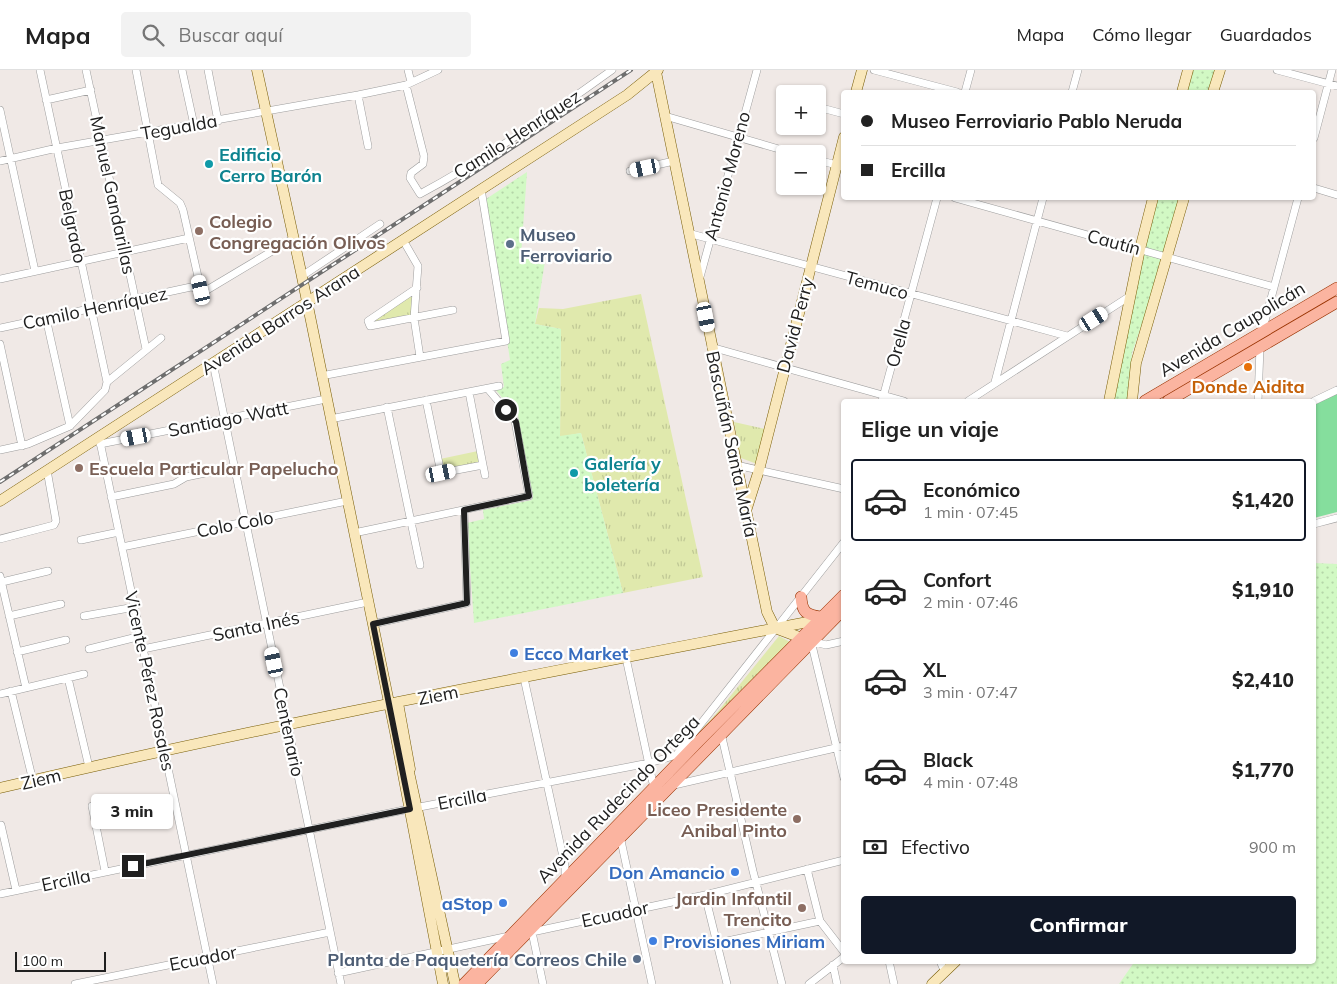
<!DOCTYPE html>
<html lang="es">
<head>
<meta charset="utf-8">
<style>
  body { margin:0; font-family:Mulish,sans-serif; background:#f2f2f2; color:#222; height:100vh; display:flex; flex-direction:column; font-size:19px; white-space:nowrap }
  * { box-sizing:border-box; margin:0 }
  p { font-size:16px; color:#767676 }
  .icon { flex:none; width:28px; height:28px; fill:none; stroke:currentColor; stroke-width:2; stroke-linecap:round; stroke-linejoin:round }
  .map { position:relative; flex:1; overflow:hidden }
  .side { position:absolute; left:841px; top:329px; width:475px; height:565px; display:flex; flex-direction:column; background:#fff; border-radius:5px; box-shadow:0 1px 4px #0004 }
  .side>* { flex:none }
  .guide { position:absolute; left:841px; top:20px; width:475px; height:110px; border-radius:5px; box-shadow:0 1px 4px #0004; display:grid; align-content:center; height:110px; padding:0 20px; background:#fff }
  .buttons { position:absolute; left:776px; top:15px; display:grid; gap:10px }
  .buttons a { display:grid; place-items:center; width:50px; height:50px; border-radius:5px; background:#fff; box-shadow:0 1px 4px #0004; font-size:25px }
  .scale { position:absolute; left:15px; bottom:12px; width:91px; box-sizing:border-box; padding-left:5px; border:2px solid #202020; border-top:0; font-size:14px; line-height:18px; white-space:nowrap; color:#202020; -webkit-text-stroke:4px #fff; paint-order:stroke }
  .end { position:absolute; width:22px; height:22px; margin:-11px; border:6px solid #202020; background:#fff; box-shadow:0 0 0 2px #fff }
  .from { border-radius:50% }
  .bubble { position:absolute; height:35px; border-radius:5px; background:#fff; box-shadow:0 1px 4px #0004; font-size:16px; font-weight:800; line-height:35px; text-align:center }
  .car { position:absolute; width:15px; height:30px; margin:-15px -8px; border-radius:6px; box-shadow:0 0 4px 1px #0007; background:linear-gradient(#fff 24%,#345 0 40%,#fff 0 76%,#345 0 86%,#fff 0) }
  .guide b { display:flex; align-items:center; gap:18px; height:48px; font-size:19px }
  .guide b+b { border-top:1px solid #e0e0e0 }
  .guide i { width:12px; height:12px; background:#222 }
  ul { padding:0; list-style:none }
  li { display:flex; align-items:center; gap:15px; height:82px; margin:0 10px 8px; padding:0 10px; border:2px solid transparent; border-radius:5px }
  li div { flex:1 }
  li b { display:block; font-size:19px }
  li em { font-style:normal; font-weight:800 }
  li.current { border-color:#111827 }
  li>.icon { width:45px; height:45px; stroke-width:1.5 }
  h2 { padding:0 20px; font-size:22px; line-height:60px }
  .pay { display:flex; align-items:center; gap:12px; height:55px; padding:0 20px; font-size:19px }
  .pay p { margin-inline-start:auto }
  .primary-button { display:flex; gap:10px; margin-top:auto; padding:10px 20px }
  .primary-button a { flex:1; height:58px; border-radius:5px; background:#111827; color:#fff; font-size:20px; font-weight:800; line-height:58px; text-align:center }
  header { display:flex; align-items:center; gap:30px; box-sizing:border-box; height:70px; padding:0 25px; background:#fff; border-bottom:1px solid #e0e0e0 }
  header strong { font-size:24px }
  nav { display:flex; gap:28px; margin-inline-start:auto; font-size:18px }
  .search { width:350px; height:45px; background:#f2f2f2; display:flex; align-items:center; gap:12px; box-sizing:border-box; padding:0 18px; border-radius:5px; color:#767676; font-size:19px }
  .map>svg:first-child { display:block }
</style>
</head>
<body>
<header>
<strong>Mapa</strong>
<div class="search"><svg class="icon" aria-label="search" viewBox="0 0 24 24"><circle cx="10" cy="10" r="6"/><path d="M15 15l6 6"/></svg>Buscar aquí</div>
<nav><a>Mapa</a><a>Cómo llegar</a><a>Guardados</a></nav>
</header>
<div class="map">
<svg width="1337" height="914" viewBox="0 0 1337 914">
  <defs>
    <pattern id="grass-tufts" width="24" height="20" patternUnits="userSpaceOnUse" patternTransform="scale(1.25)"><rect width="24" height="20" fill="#e0e9ad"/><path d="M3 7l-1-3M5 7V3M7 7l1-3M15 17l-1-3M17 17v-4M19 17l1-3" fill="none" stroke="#c0c895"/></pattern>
    <pattern id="park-dots" width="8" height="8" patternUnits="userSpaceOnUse" patternTransform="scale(1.25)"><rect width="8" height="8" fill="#d2f9c4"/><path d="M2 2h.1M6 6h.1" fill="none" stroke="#b4d5a8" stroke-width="1.8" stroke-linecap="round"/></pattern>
  </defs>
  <rect width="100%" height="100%" fill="#f0e9e6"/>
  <path fill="url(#grass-tufts)" d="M413,223l-2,23 -38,7 -1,-3z
    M641,224l62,283 -80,16 -42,-160 -21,4 1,-108 -26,-5 4,-16 24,1z
    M734,352l31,7 -8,35 -16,-6z
    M478,381l2,12 -37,8 -3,-12z
    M779,566l11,6 -108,108 33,-35z"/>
  <path fill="url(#park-dots)" d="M1191,0h25l-6,22h-25z
    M527,102l-6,84 24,5 -10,63 26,5 -1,107 21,-3 42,160 -149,30 -7,-100 17,-4 -1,-9 49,-10 -14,-85h-2l-21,-26 9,-2 -3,-23 9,-4 -24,-161z
    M1156,128h25l-19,67 -30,88 -4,48h-15l27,-141z
    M1314,493l23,1v420h-218l16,-23h179z"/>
  <path fill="#85de9d" d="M1337,323v119l-23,6v-113z"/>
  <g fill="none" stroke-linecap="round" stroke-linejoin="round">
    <g stroke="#9d9d9d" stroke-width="8">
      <path id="street" d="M40,0l67,312
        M86,0l60,279
        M136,0l22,115 22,18 3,7 18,80
        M182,0l12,55
        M208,0l10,51
        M408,0l3,12
        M874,0l83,22
        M1277,0l60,16
        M406,15l18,71 -1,8 -12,9 -1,5 10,16c67,-36 131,-80 192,-124
        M965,22l6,-22
        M1072,22l6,-22
        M358,25l10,51
        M46,30l45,-10
        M818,37l26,7
        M0,40l35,161
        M665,46l131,38
        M1314,68l18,-68
        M818,90l26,7
        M0,91l57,-13 301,-53 48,-10 32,-15
        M630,101l44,-10
        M1314,118l23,7
        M955,128l319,89
        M688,163l379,103
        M403,170l15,26 -4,52 6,39
        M302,206l78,-52
        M700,207l57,-207
        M0,209l189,-41
        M417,218l-49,33 2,5 83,-16
        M46,248l24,108
        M0,258l191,-41 16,3 87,-52
        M1262,262l36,-134
        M0,274l22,102
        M711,277l193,54
        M213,293l128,621
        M321,306l185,-35 -25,-152
        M995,312l48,-184
        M426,330l15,73 42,-8 -14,-73
        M882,331l55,-203
        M968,331l162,-105
        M1258,331l2,-54
        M1314,331l23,-11
        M387,337l33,158
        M330,349l169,-33
        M99,367l114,547
        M100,374l226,-45
        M0,380l28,-6 42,-18 35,-36 2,-8 54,-44
        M483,395l2,10
        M736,395l108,24
        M111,427l63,-13 12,-7 48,-10
        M1314,454l23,-6
        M354,463l175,-37 -14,-75 -27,-32
        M0,469l54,-14 2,-4 -9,-51
        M81,470l38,-8
        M122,477l225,-46
        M0,506l26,112
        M2,512l46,-11
        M9,546l52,-12
        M84,546l51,-9
        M373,554l94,-21 -3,-93
        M844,571l-18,4 -15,-4 33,137
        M89,579l52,-13
        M143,579l225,-47
        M17,582l49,-12
        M626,588l28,130
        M68,608l21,89
        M524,608l41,188v12
        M11,621l22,90
        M0,624l84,-20
        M721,663l32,138 29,113
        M677,684l167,-212
        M674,715l170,-39
        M92,736l13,65
        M1,755l15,65
        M620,766l32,148
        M807,799l13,52 24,31
        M0,824l404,-84 245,-47 38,-11
        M705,825l22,89
        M532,862l173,-37 139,-35
        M532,862l11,52
        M718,873l102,-22
        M889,891l5,23
        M940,891l5,11
        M833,895l4,19
        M338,903l171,-37
        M75,914l255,-52
        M809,914l35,-27"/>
    </g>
    <g stroke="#775c06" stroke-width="11">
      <path id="secondary" d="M257,0l44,202 94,460 48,252
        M656,2l111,540 8,16 32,12
        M856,22l6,-22
        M1182,22l6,-22
        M1213,22l7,-22
        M1109,331l31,-152 13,-51
        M1132,331l4,-38 48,-165
        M0,431l627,-406 31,-25
        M746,441l13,-41 85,-333
        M398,633l12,66
        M407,693l48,221
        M0,718c271,-64 545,-115 818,-168
        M932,914l24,-23"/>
    </g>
    <g stroke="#9a3302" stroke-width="12">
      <path id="primary" d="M1145,331l192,-113
        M1168,331l169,-99
        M801,527c1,15 5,18 20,20
        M464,914l232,-240 148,-149
        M477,914l367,-375"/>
    </g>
    <use href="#street" stroke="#fff" stroke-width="7"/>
    <use href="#secondary" stroke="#f9e7bb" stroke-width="10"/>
    <use href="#primary" stroke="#fbb4a0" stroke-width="11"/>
    <g stroke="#6e6e6e" stroke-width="4">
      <path id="rail" d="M0,412l631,-412"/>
    </g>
    <use href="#rail" stroke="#fff" stroke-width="2" stroke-dasharray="5.5" stroke-linecap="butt"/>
  </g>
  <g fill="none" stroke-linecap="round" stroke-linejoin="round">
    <path stroke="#202020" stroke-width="6" d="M133,796l277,-57 -37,-185 94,-21 -3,-93 65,-14 -13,-74 -10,-12"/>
  </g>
  <g fill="#0f9aa8" stroke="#fff" stroke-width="2">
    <circle cx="209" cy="94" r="5"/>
    <circle cx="574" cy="403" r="5"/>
  </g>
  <g fill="#8d6e63" stroke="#fff" stroke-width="2">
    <circle cx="199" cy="161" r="5"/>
    <circle cx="79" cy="398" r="5"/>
    <circle cx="797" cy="749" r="5"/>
    <circle cx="802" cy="838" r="5"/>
  </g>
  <g fill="#5c6f8a" stroke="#fff" stroke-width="2">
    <circle cx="510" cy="174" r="5"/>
    <circle cx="637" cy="889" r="5"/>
  </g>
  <circle fill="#e8710a" stroke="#fff" stroke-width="2" cx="1248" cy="297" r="5"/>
  <g fill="#3f7fe0" stroke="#fff" stroke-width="2">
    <circle cx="514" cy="583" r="5"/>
    <circle cx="735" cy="802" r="5"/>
    <circle cx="503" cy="833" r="5"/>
    <circle cx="653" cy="871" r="5"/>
  </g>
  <g text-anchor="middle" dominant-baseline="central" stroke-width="4.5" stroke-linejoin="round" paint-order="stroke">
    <g font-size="18" fill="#202020" stroke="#fff">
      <text transform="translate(179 57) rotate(-10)">Tegualda</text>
      <text transform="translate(517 64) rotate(-33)">Camilo Henríquez</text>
      <text transform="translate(727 106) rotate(-75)">Antonio Moreno</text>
      <text transform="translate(113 125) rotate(78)">Manuel Gandarillas</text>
      <text transform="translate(73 156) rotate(78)">Belgrado</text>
      <text transform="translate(1114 172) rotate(15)">Cautín</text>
      <text transform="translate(877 215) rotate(15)">Temuco</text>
      <text transform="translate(95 238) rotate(-12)">Camilo Henríquez</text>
      <text transform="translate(280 250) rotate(-33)">Avenida Barros Arana</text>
      <text transform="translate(795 255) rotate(-75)">David Perry</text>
      <text transform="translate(1232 259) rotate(-31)">Avenida Caupolicán</text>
      <text transform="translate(898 273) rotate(-75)">Orella</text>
      <text transform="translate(228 349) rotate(-11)">Santiago Watt</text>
      <text transform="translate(732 374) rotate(78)">Bascuñán Santa María</text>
      <text transform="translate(235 454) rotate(-11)">Colo Colo</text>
      <text transform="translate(256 556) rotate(-12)">Santa Inés</text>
      <text transform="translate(150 611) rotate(78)">Vicente Pérez Rosales</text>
      <text transform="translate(438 625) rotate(-11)">Ziem</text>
      <text transform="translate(289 662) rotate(78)">Centenario</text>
      <text transform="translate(41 709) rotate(-13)">Ziem</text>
      <text transform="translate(462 729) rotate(-11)">Ercilla</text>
      <text transform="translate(618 729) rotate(-46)">Avenida Rudecindo Ortega</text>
      <text transform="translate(66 810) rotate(-12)">Ercilla</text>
      <text transform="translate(615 844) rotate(-12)">Ecuador</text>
      <text transform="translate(203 888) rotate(-11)">Ecuador</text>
    </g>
    <g font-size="18" font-weight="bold" fill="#0d838f" stroke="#fff" text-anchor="start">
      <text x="219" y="84">Edificio<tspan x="219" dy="21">Cerro Barón</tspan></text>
      <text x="584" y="393">Galería y<tspan x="584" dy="21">boletería</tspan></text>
    </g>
    <g font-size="18" font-weight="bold" fill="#785e54" stroke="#fff" text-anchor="start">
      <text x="209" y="151">Colegio<tspan x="209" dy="21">Congregación Olivos</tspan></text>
      <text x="89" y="398">Escuela Particular Papelucho</text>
      <text x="787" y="739" text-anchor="end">Liceo Presidente<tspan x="787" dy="21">Anibal Pinto</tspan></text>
      <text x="792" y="828" text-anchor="end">Jardin Infantil<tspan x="792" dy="21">Trencito</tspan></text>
    </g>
    <g font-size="18" font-weight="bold" fill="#4e5e75" stroke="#fff" text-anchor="start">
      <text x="520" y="164">Museo<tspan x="520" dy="21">Ferroviario</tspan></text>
      <text x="627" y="889" text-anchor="end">Planta de Paquetería Correos Chile</text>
    </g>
    <g font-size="18" font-weight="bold" fill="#c56008" stroke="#fff">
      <text x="1248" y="316">Donde Aidita</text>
    </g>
    <g font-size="18" font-weight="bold" fill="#366cbe" stroke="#fff" text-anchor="start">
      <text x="524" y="583">Ecco Market</text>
      <text x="725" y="802" text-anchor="end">Don Amancio</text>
      <text x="493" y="833" text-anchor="end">aStop</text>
      <text x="663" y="871">Provisiones Miriam</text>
    </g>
  </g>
</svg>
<div class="buttons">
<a>+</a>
<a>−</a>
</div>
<div class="scale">100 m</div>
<i class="end from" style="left:506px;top:340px"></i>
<i class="end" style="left:133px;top:796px"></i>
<div class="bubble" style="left:91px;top:724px;width:82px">3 min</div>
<i class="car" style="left:645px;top:98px;rotate:258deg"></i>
<i class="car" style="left:201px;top:220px;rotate:347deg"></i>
<i class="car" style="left:706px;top:247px;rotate:169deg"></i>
<i class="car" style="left:1094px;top:249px;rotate:57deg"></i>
<i class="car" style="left:136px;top:367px;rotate:259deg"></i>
<i class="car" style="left:441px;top:403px;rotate:78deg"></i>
<i class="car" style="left:274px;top:592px;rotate:348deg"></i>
<div class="guide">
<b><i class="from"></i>Museo Ferroviario Pablo Neruda</b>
<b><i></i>Ercilla</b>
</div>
<section class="side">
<h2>Elige un viaje</h2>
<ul>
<li class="current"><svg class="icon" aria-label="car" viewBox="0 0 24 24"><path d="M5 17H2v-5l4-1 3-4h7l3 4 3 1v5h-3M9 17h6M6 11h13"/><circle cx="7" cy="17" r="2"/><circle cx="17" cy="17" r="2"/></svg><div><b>Económico</b><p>1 min · 07:45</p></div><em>$1,420</em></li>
<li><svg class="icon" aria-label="car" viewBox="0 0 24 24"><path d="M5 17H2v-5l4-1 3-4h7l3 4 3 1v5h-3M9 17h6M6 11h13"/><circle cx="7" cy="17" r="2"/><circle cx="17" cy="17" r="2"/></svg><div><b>Confort</b><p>2 min · 07:46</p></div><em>$1,910</em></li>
<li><svg class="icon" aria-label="car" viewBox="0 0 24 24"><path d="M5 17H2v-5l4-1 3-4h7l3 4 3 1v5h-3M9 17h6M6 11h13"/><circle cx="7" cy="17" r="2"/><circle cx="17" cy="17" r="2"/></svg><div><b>XL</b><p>3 min · 07:47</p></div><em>$2,410</em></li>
<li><svg class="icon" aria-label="car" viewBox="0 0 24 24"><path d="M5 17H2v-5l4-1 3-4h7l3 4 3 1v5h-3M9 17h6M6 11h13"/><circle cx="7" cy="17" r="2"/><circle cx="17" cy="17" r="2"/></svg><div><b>Black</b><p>4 min · 07:48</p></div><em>$1,770</em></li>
</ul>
<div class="pay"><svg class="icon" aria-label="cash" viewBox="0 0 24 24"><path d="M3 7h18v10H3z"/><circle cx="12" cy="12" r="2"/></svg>Efectivo<p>900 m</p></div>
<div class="primary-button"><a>Confirmar</a></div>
</section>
</div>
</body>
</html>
